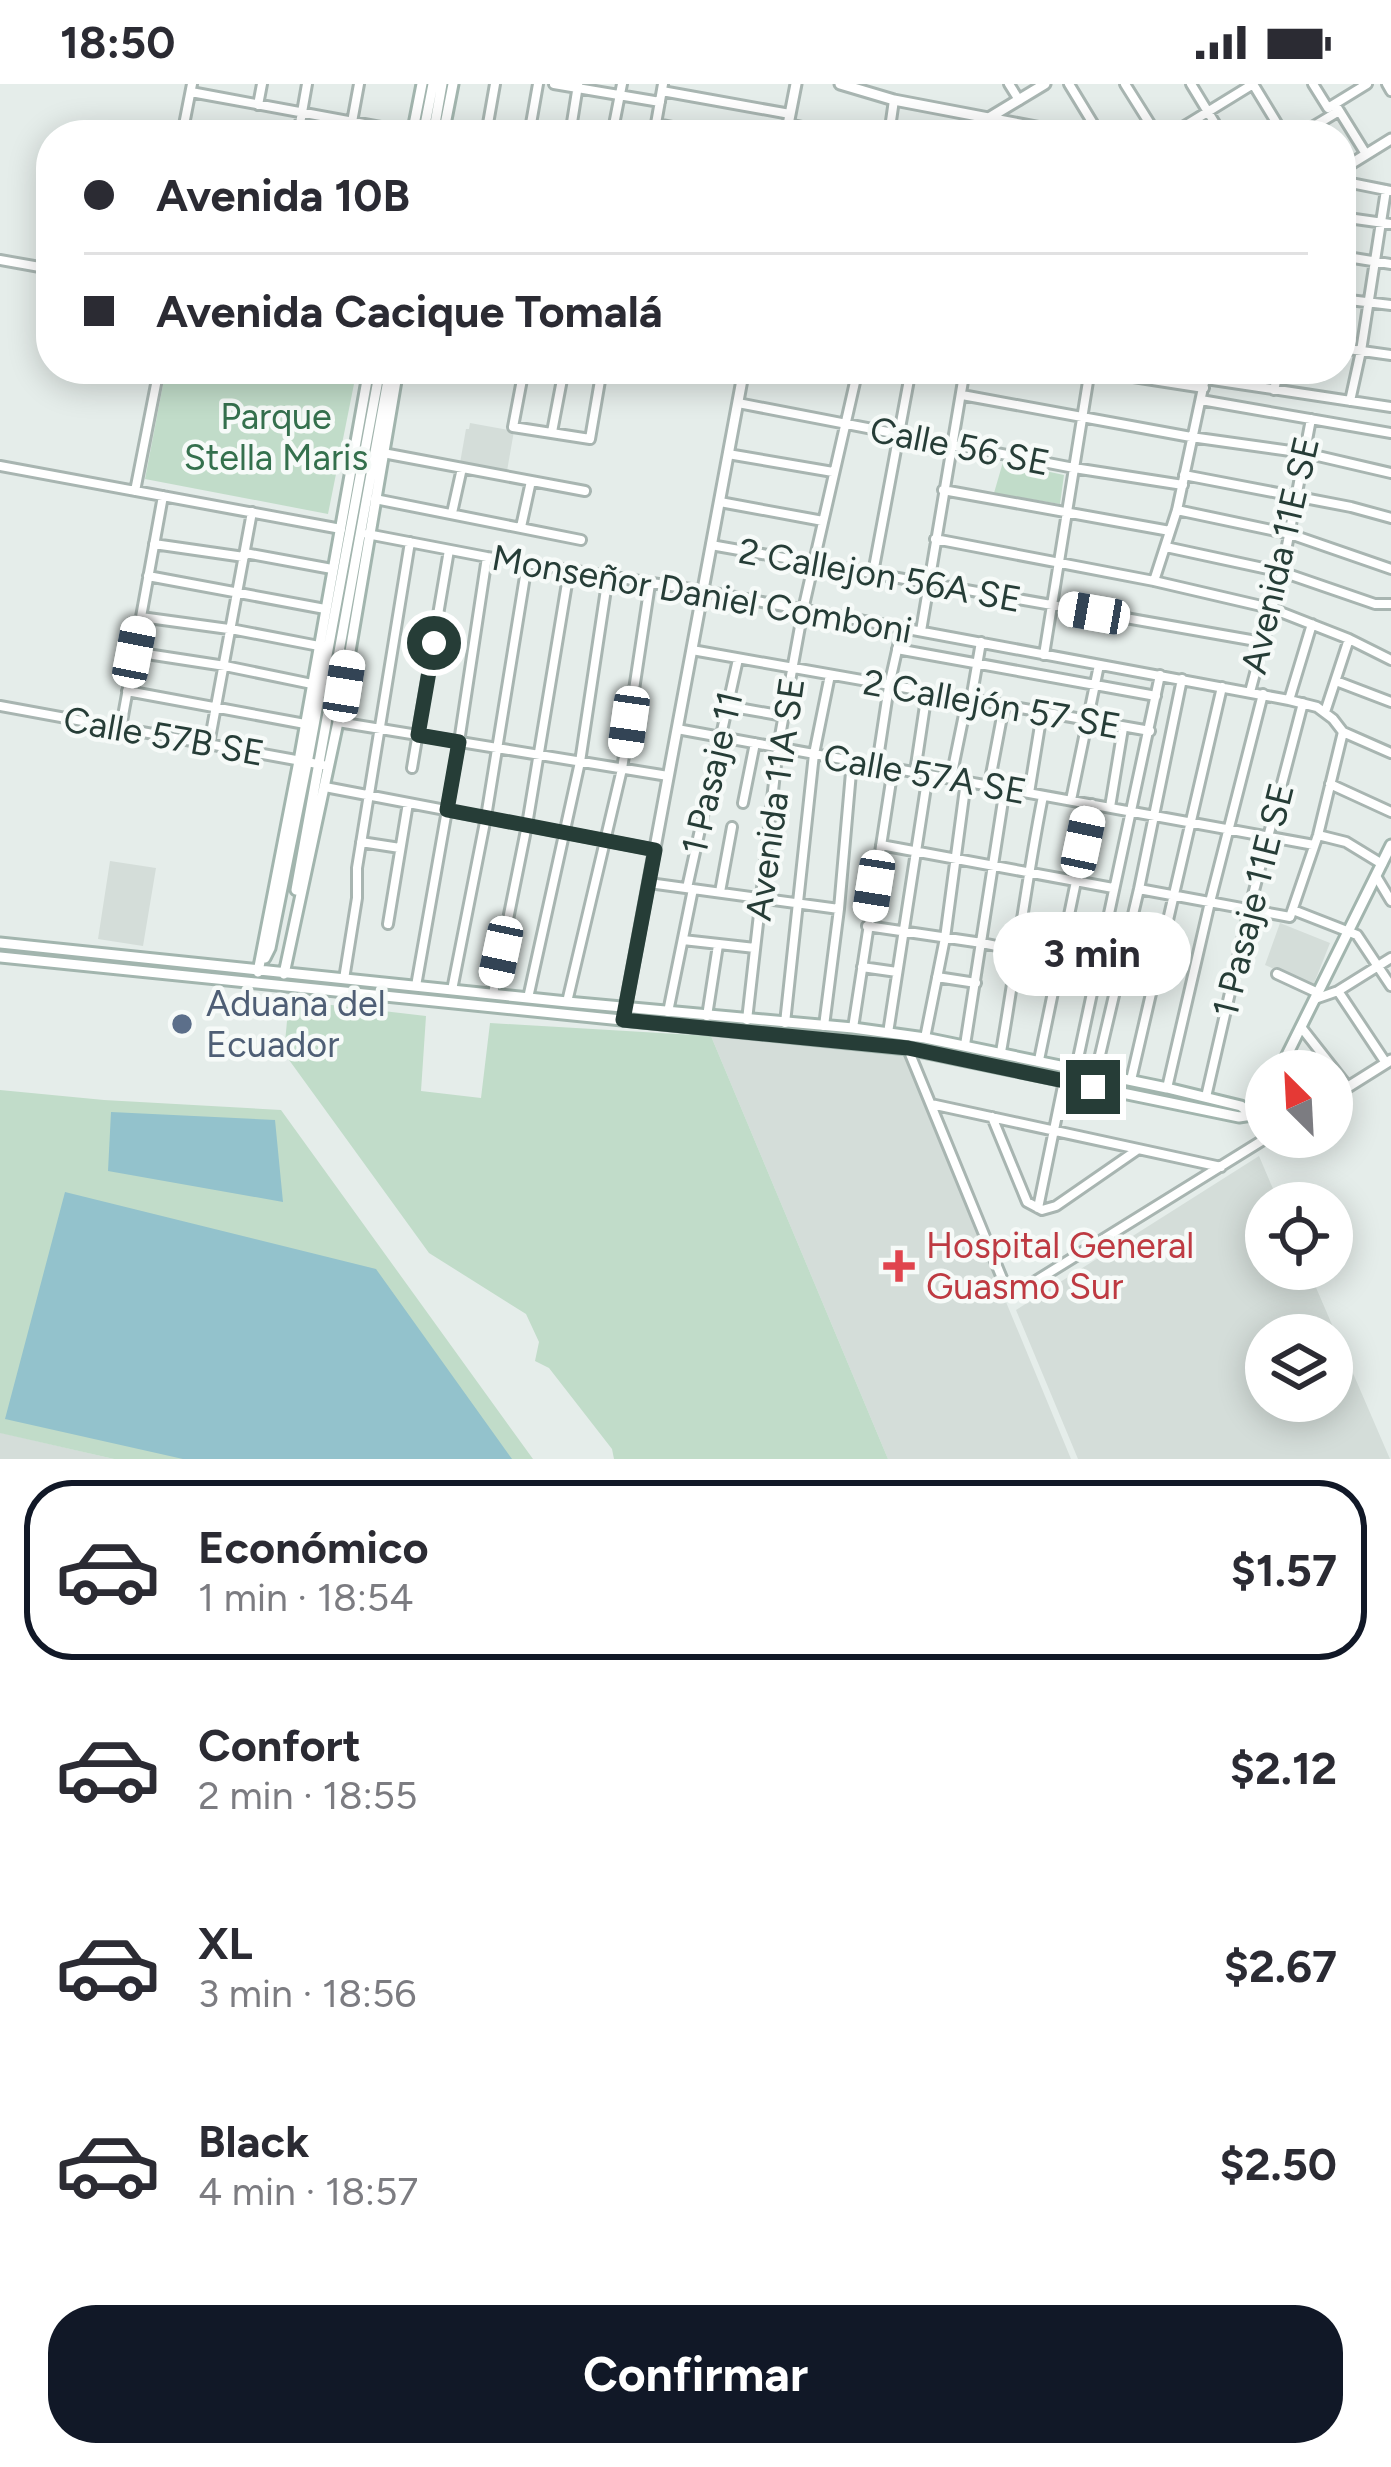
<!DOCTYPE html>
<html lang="es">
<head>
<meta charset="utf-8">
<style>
  body { margin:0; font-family:Figtree,sans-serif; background:#f2f2f3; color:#2b2b33; height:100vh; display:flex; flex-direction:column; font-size:45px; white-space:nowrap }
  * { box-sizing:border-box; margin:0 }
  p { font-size:39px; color:#7c7c81 }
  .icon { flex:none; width:66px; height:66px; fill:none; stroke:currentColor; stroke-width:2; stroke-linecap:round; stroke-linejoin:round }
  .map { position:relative; height:1375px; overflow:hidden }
  .panel { display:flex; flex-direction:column; background:#fff; flex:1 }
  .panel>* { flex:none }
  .guide { position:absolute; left:36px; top:36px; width:1320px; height:264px; border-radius:48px; box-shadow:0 6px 30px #0003; display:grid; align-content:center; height:264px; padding:0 48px; background:#fff }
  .needle { width:78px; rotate:336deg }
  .tools { position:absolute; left:1245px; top:966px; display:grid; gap:24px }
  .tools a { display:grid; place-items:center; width:108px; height:108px; border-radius:50%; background:#fff; box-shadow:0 6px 30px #0003; font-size:60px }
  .end { position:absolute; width:54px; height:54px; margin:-27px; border:15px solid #263d37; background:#fff; box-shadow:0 0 0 6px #fff }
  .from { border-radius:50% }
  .bubble { position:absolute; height:84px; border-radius:42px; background:#fff; box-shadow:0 6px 30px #0003; font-size:39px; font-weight:700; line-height:84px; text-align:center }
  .car { position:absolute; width:36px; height:72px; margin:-36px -18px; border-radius:15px; box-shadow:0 0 9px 3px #0007; background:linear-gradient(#fff 24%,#345 0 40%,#fff 0 76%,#345 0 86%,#fff 0) }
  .guide b { display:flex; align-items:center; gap:42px; height:114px; font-size:45px }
  .guide b+b { border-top:3px solid #e1e1e2 }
  .guide i { width:30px; height:30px; background:#2b2b33 }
  ul { padding:21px 0 0; list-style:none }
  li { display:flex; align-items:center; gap:36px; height:180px; margin:0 24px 18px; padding:0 24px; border:6px solid transparent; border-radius:48px }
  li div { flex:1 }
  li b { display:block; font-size:45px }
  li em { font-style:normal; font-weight:700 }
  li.on { border-color:#111827 }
  li>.icon { width:108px; height:108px; stroke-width:1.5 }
  .primary-button { display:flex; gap:24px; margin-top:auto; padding:24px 48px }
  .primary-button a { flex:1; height:138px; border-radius:48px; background:#111827; color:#fff; font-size:48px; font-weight:700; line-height:138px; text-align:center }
  .status { display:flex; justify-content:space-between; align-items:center; height:84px; padding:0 60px; background:#fff; direction:ltr }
  .status svg { height:33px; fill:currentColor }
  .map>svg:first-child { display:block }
</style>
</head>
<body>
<div class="status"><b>18:50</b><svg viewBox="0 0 49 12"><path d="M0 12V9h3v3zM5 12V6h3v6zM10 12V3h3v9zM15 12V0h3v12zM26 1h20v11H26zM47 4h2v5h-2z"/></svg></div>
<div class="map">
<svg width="1391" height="1375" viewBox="0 0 1391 1375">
  <rect width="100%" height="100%" fill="#e5edea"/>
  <path fill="#d4ddd9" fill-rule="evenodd" d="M470,339l44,8 -7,40 -47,-8 6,-34h3z
    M110,777l46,7 -13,78 -45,-7z
    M1280,839l50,20 -17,43 -48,-21z
    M711,952l192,17 168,406h-183z
    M1259,1072l20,47h-13v66h42l82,190h-312l-62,-149zM1332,1251v66h-66v-66z
    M0,1349h2l112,26h-114z"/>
  <path fill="#c1dcc9" d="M166,285h191l-29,145 -183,-35z
    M1003,378l61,13 -4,29 -66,-11z
    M289,916l137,16 -5,75 60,7 9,-75 221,13 177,423h-274l-2,-10 -63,-81 -14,-7 4,-19 -13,-28 -97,-61 -145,-200z
    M0,1006l104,10 177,10 252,349h-419l-114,-26z"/>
  <path fill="#93c2cc" d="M111,1028l164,8 8,82 -175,-31z
    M65,1108l311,77 136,190h-329l-178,-40z"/>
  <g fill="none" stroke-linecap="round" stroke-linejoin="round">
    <g stroke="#a8b5b1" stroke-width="14">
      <path id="minor" d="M554,0l106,18
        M1009,0l10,16
        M1069,0l31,51
        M1125,0l32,51
        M1191,0l31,51
        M1253,0l31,51
        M1313,0l15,24
        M1387,0l4,7
        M662,7l128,23
        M191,8l222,41
        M1335,20l31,50
        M258,21l4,-21
        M1328,24l39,-24
        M352,38l7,-38
        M656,40l58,11
        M788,40l54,11
        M182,51l10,-51
        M298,51l9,-51
        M486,51l9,-51
        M529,51l9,-51
        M570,51l8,-50
        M612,51l10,-51
        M654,51l9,-51
        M889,51l5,-35
        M997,51l3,-14
        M1170,51l83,-51
        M1299,51l40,-24
        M1341,97l50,10
        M1341,133l50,7
        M1341,172l50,8
        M0,176l51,9
        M1341,215l50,6
        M1341,264l50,7
        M524,285l-11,58 77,12 12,-70
        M825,285l32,6
        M1082,285l122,19
        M1206,295l185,28
        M1274,306l5,-21
        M962,311l229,42 114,16 86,20
        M1201,316l190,33
        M1350,317l11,-50 25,-161
        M738,319l336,65 109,17
        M552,348l12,-63
        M383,369l202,38
        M728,370l105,18
        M0,382l341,63
        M1184,391l167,32 40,11
        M943,406l227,41
        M135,407l24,-122
        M375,415l206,41
        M720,418l103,19
        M1177,426l113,24 101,35
        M452,429l10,-45
        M521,443l10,-46
        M367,450l120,23 216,34 586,109 28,7 16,12 10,13 48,21
        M935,455l219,42 116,27 79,31 42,21
        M154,460l90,13
        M711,461l551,97
        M1166,463l116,25 93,32h16
        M245,469l87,16
        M873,489l38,-204
        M148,492l177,33
        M1154,497l23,-71 30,-141
        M141,533l95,13 83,16
        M921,547l44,-262
        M897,565l259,47
        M692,566l458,81
        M134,568l91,14 87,18
        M1044,571l46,-286
        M1336,597l55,21
        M127,607l178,33
        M1250,608l32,-120 29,-153
        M971,616l10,-58
        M1289,616l23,-76
        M0,622l323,59
        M727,622l57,10
        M1325,628l24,-73
        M338,638l330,54
        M121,643l42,-231
        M677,645l637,116
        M209,660l43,-232
        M877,681l12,-79 13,-58
        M412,684l37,-218
        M915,688l12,-80
        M951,694l16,-78
        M1330,700l61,28
        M989,701l15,-79
        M325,703l330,63
        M1029,709l13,-80
        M1071,716l28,-135
        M743,719l12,-60
        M1110,723l13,-79
        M1318,751l28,7 36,22
        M361,758l39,6
        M881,761l232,43
        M1376,792l15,25
        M649,799l190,26
        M687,804l51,-229
        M1139,805l151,28 28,-82 25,-103
        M720,808l12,-65
        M1293,826l64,25 34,51
        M388,840l20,-121
        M867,842l115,17 138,28
        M683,856l72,8
        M862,883l35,5
        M1277,890l41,19
        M937,893l39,6
        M344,895l13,-81v-30l53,-326
        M416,902l43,-244 28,-185
        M452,906l34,-173 41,-253
        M1338,907l48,72
        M493,910l34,-169 42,-254
        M528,914l52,-236 28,-186
        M1315,915l23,-8 53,-33
        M567,918l55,-233 28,-185
        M668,928l25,-123
        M707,932l11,-71
        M747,936l31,-273 25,-137 55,-241
        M785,939l29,-269 16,-79
        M824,942l15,-117 13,-148
        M1301,943l47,60
        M853,944l40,-260
        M888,949l40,-259
        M925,954l20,-100 21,-157
        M965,961l40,-257
        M908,965l98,239 7,7 255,-158
        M1001,968c15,-86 25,-171 42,-256
        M1039,976l53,-256
        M1076,984l84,-393
        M1096,988l43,-183 43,-210
        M1131,996l91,-393
        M1167,1004l43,-186 53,-208
        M1206,1013l43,-187 54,-207
        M931,1020l290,63
        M992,1033l35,85 15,8 14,-4 81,-56
        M1038,1124l26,-127"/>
    </g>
    <g stroke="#a8b5b1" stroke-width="15">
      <path id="tertiary" d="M840,0l54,16 184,35
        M987,35l58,-35
        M786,51l10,-51
        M1341,86l50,-31
        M623,936l121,-651
        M1332,1013l59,-37
        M1252,1031l14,16"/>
    </g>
    <g stroke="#a2b5ae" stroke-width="15">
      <path id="secondary" d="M412,51l10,-51
        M423,51l10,-51
        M433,51l9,-51
        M443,51l10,-51
        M296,806l94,-521
        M0,859l567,59 286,26 72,10 242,50 74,18 11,9
        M0,873l908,92 331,68 13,-2
        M265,874l5,-10 37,-185 73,-394
        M258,888l41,-211 70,-392
        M284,890l54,-252 60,-353
        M1279,987l112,-226
        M1252,1031l14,-16"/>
    </g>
    <use href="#minor" stroke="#fff" stroke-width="8"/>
    <use href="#tertiary" stroke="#fff" stroke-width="9"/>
    <use href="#secondary" stroke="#fff" stroke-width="9"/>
  </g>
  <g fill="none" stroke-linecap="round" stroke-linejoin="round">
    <path stroke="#263d37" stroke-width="15" d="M434,559l-16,92 41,7 -12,68 208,40 -32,170 285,28 185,39"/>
  </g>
  <circle fill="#5c6f8a" stroke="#f6faf8" stroke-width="4.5" cx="182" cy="940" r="12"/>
  <path fill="#e0444e" stroke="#f6faf8" stroke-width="4.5" d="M893 1164h12v12h12v12h-12v12h-12v-12h-12v-12h12z"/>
  <g text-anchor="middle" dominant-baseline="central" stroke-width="9" stroke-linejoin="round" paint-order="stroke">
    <g font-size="36" fill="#34704d" stroke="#f6faf8">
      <text x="276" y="332">Parque<tspan x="276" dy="41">Stella Maris</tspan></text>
    </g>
    <g font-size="36" fill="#263d37" stroke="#f6faf8">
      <text transform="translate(960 362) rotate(11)">Calle 56 SE</text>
      <text transform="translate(1280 471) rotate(-77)">Avenida 11E SE</text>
      <text transform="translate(880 491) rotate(10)">2 Callejon 56A SE</text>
      <text transform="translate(702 510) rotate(10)">Monseñor Daniel Comboni</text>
      <text transform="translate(992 620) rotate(10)">2 Callejón 57 SE</text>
      <text transform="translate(164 652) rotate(10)">Calle 57B SE</text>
      <text transform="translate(712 689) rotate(-77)">1 Pasaje 11</text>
      <text transform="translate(925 690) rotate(10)">Calle 57A SE</text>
      <text transform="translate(775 715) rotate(-82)">Avenida 11A SE</text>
      <text transform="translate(1253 816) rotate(-76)">1 Pasaje 11E SE</text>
    </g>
    <g font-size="36" fill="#4e5e75" stroke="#f6faf8" text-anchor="start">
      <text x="206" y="919">Aduana del<tspan x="206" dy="41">Ecuador</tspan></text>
    </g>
    <g font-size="36" fill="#be3a42" stroke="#f6faf8" text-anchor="start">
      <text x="926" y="1161">Hospital General<tspan x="926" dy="41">Guasmo Sur</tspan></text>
    </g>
  </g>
</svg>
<div class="tools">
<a><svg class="needle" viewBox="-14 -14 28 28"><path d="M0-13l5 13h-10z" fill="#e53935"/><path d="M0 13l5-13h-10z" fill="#7c7c81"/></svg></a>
<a><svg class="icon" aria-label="locate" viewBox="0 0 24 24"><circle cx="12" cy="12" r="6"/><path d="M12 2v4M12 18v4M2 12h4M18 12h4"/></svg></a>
<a><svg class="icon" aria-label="layers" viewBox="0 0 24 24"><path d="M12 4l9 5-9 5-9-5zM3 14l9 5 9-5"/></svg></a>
</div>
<i class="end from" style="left:434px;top:559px"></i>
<i class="end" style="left:1093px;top:1003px"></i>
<div class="bubble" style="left:993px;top:828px;width:198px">3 min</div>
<i class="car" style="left:1094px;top:529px;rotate:280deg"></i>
<i class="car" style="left:134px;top:568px;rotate:11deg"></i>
<i class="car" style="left:344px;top:602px;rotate:9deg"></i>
<i class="car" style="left:629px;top:638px;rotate:188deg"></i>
<i class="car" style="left:1083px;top:758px;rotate:12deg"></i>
<i class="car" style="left:874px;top:802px;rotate:189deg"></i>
<i class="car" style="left:501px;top:868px;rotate:192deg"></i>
<div class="guide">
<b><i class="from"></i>Avenida 10B</b>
<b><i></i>Avenida Cacique Tomalá</b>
</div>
</div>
<section class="panel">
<ul>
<li class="on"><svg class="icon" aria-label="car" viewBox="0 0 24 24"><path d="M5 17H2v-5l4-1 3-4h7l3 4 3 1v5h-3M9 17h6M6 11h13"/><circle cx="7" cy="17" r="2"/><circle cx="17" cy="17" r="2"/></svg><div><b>Económico</b><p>1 min · 18:54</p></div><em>$1.57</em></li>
<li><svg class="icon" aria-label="car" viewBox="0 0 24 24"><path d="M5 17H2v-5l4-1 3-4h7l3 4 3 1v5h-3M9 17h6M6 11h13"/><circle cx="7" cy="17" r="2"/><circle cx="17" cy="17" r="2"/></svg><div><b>Confort</b><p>2 min · 18:55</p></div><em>$2.12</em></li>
<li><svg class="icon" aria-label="car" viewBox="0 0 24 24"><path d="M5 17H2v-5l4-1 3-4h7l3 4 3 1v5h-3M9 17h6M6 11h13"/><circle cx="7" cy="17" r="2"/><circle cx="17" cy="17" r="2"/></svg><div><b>XL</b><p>3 min · 18:56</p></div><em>$2.67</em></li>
<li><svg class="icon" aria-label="car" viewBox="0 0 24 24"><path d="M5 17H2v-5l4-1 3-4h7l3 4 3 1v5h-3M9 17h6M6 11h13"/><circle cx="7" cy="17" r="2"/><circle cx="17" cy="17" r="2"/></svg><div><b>Black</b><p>4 min · 18:57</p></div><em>$2.50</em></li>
</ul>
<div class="primary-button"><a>Confirmar</a></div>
</section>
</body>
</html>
